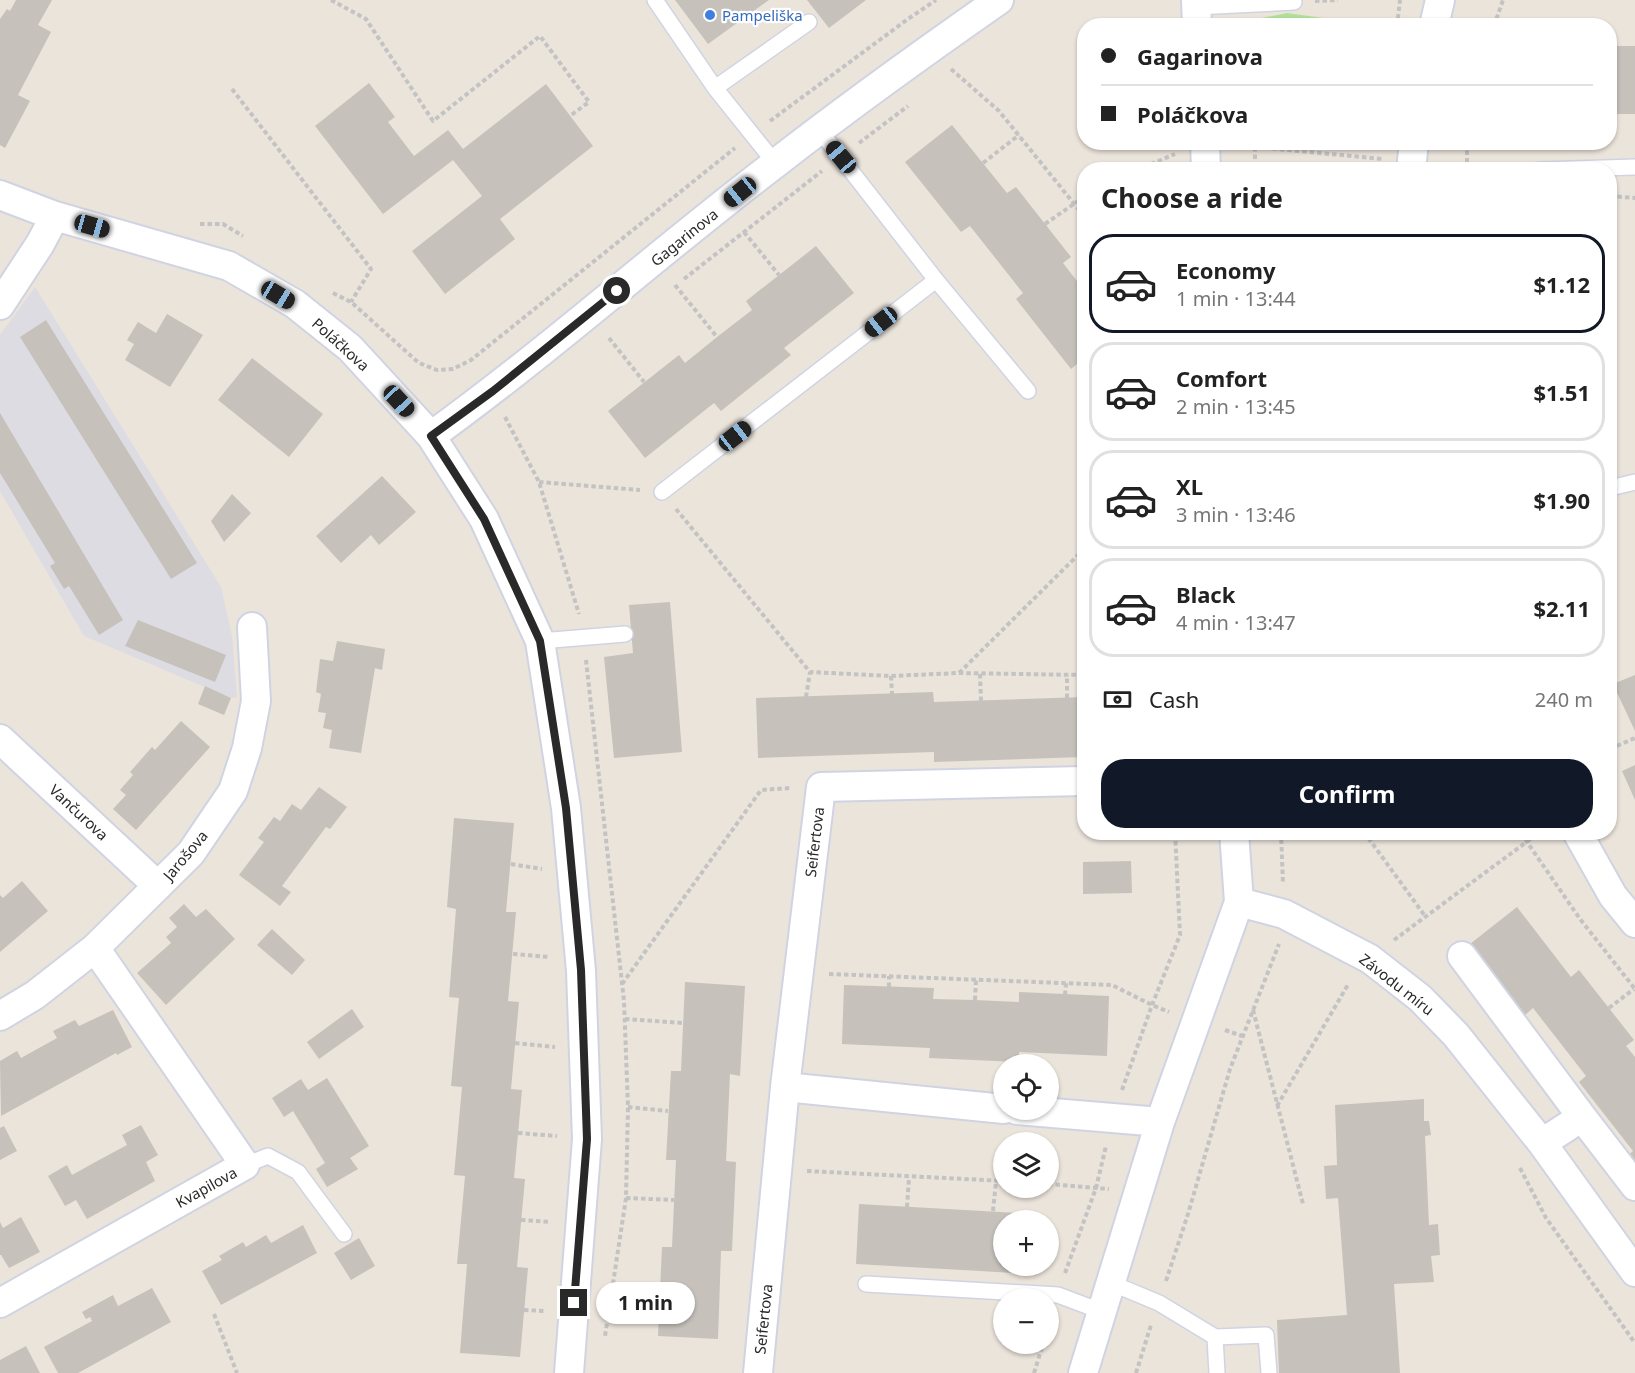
<!DOCTYPE html>
<html lang="en">
<head>
<meta charset="utf-8">
<style>
  body { margin:0; font-family:"Noto Sans",sans-serif; background:#f2f2f2; color:#222; height:100vh; display:flex; flex-direction:column; font-size:22px; white-space:nowrap }
  * { box-sizing:border-box; margin:0 }
  p { font-size:20px; color:#767676 }
  .icon { flex:none; width:33px; height:33px; fill:none; stroke:currentColor; stroke-width:2; stroke-linecap:round; stroke-linejoin:round }
  .map { position:relative; flex:1; overflow:hidden }
  .details { position:absolute; left:1077px; top:162px; width:540px; height:678px; display:flex; flex-direction:column; background:#fff; border-radius:24px; box-shadow:0 2px 4px #0004 }
  .details>* { flex:none }
  .banner { position:absolute; left:1077px; top:18px; width:540px; height:132px; border-radius:24px; box-shadow:0 2px 4px #0004; display:grid; align-content:center; height:132px; padding:0 24px; background:#fff }
  .buttons { position:absolute; left:993px; top:1054px; display:grid; gap:12px }
  .buttons a { display:grid; place-items:center; width:66px; height:66px; border-radius:50%; background:#fff; box-shadow:0 2px 4px #0004; font-size:30px }
  .end { position:absolute; width:27px; height:27px; margin:-14px; border:8px solid #292929; background:#fff; box-shadow:0 0 0 3px #fff }
  .from { border-radius:50% }
  .bubble { position:absolute; height:42px; border-radius:21px; background:#fff; box-shadow:0 2px 4px #0004; font-size:20px; font-weight:700; line-height:42px; text-align:center }
  .car { position:absolute; width:18px; height:36px; margin:-18px -9px; border-radius:8px; box-shadow:0 0 4px 2px #0007; background:linear-gradient(#222 24%,#8ab4d8 0 40%,#222 0 76%,#8ab4d8 0 86%,#222 0) }
  .banner b { display:flex; align-items:center; gap:21px; height:57px; font-size:22px }
  .banner b+b { border-top:2px solid #e0e0e0 }
  .banner i { width:15px; height:15px; background:#222 }
  ul { padding:0; list-style:none }
  li { display:flex; align-items:center; gap:18px; height:99px; margin:0 12px 9px; padding:0 12px; border:3px solid #e0e0e0; border-radius:24px }
  li div { flex:1 }
  li b { display:block; font-size:22px }
  li em { font-style:normal; font-weight:700 }
  li.on { border-color:#111827 }
  li>.icon { width:54px; height:54px; stroke-width:1.5 }
  h2 { padding:0 24px; font-size:27px; line-height:72px }
  .pay { display:flex; align-items:center; gap:15px; height:66px; padding:0 24px; font-size:22px }
  .pay p { margin-inline-start:auto }
  .action { display:flex; gap:12px; margin-top:auto; padding:12px 24px }
  .action a { flex:1; height:69px; border-radius:24px; background:#111827; color:#fff; font-size:24px; font-weight:700; line-height:69px; text-align:center }
  .map>svg:first-child { display:block }
</style>
</head>
<body>
<div class="map">
<svg width="1635" height="1373" viewBox="0 0 1635 1373">
  <rect width="100%" height="100%" fill="#ebe4db"/>
  <path fill="#dedce3" d="M35,287l186,300 11,49 5,61 -6,1 -147,-62 -84,-145v-156z"/>
  <path fill="#b2e098" d="M1287,13l65,9v3h-125z"/>
  <path fill="#c6c1bb" d="M16,0h36l-14,25 13,7 -33,63 12,6 -25,47 -5,-3v-126l7,-10 3,2z
    M675,0h94l-61,44z
    M807,0h59l-37,28z
    M1610,46h25v68h-25z
    M369,83l26,34 -7,5 26,34 34,-26 15,19 83,-65 47,62 -93,73 15,20 -70,55 -33,-43 70,-55 -29,-36 -70,54 -68,-88z
    M952,125l55,68 9,-6 55,70 -8,6 21,27v68l-13,11 -55,-70 7,-6 -53,-67 -9,6 -56,-70z
    M816,246l38,47 -70,55 7,7 -70,56 -7,-8 -69,55 -37,-47 71,-56 6,8 32,-26 35,-27 -6,-9z
    M167,314l36,21 -33,52 -45,-27 9,-16 -7,-4 11,-18 18,11z
    M46,320l151,243 -26,16 -151,-242z
    M252,358l71,56 -34,43 -71,-57z
    M0,413l123,207 -24,15 -30,-49 -5,3 -14,-23 5,-3 -55,-90z
    M382,476l34,36 -37,33 -8,-10 -30,28 -25,-27z
    M232,494l19,19 -27,29 -13,-21z
    M670,602l12,150 -68,6 -10,-101 29,-4 -4,-48z
    M138,620l88,35 -11,27 -90,-36z
    M337,641l48,8 -3,21 -7,-2 -14,85 -32,-5 3,-18 -9,-2 3,-15 -8,-1 3,-18 -5,-2 4,-33 13,2z
    M1635,675v56l-22,-47z
    M205,686l26,12 -7,17 -26,-11z
    M933,692l1,10 150,-5v60l-150,5v-10l-176,6 -2,-60z
    M181,721l29,26 -74,83 -23,-21 13,-14 -6,-5 13,-15 -3,-3 22,-25 3,3z
    M1635,765v35l-13,-29z
    M319,787l28,20 -17,22 -4,-2 -44,59 9,6 -11,14 -41,-31 25,-33 -6,-4 16,-21 6,4 12,-17 9,6z
    M454,818l60,5 -8,89h10l-8,89 11,1 -8,87 11,1 -8,88 11,1 -8,88 11,1 -8,89 -60,-4 7,-89h-10l8,-88 -11,-1 8,-88 -11,-1 8,-88 -10,-1 7,-88 -9,-2z
    M1131,861l1,32 -49,1v-32z
    M22,881l26,30 -48,41v-57l3,3z
    M184,904l12,13 10,-8 29,30 -69,66 -29,-32 34,-30 -5,-6 11,-10 -8,-9z
    M1517,907l54,70 8,-7 55,70 -8,6 9,11v113l-10,-12 8,-7 -54,-69 7,-6 -53,-68 -8,7 -55,-71z
    M272,929l33,31 -13,15 -35,-30z
    M685,982l60,4 -5,90 -10,-2 -4,87 10,1 -4,89h-11l-3,88 -60,-3 4,-89h10l4,-87h-10l5,-89h10z
    M844,985l90,3 -1,11 42,1 44,2v-10l90,4 -2,60 -88,-4v10l-90,-4 1,-10 -88,-4z
    M352,1009l12,18 -45,32 -12,-17z
    M113,1010l19,37 -15,8 -1,-2 -115,63 -1,-55 17,-10 4,7 36,-20 -4,-7 22,-11 4,6z
    M327,1078l42,68 -19,12 8,11 -31,18 -11,-18 9,-6 -32,-52 -9,6 -12,-19 29,-19 7,11z
    M1424,1099v22h5l2,14 -6,1 4,89 9,-1 2,31 -9,1 3,26 -40,2 6,89h-121l-2,-53 70,-5 -9,-117 -12,1 -2,-33 13,-1 -2,-60z
    M141,1125l17,30 -12,7 9,19 -68,38 -11,-19 -11,6 -17,-30 19,-11 5,10 27,-15 28,-15 -5,-10z
    M4,1126l13,25 -17,9v-32z
    M859,1204l178,10 -1,7h-32v45h30l-1,8 -177,-10z
    M21,1217l19,35 -31,16 -8,-13h-1v-33l3,6z
    M303,1225l14,28 -96,52 -19,-34 20,-11 -3,-4 24,-14 3,5 20,-12 5,8z
    M359,1238l16,28 -24,14 -17,-27z
    M152,1288l19,34 -93,51h-20l-14,-26 48,-26 -2,-4 -4,2 -4,-7 31,-17 5,11z
    M26,1346l14,27h-40v-13z"/>
  <g fill="none" stroke-linecap="round" stroke-linejoin="round">
    <g stroke="#d0d4e2" stroke-width="18">
      <path id="service" d="M655,0l60,88 60,75
        M1196,7l98,-5
        M715,88l94,-66
        M820,131l116,149 92,111
        M1539,170l96,-3
        M1610,488l25,-6
        M662,492l274,-212
        M540,641l85,-7
        M245,1165l23,-9 30,16 46,62
        M1111,1283l48,20 56,34 51,-2 3,38
        M866,1284l192,11 45,17
        M1215,1337l2,36"/>
    </g>
    <g stroke="#d0d4e2" stroke-width="32">
      <path id="minor" d="M1196,0l1,26
        M1434,26l6,-26
        M1205,142l1,28
        M1411,170l3,-28
        M0,195l55,21 174,50 66,38 55,44 81,88 53,83 56,122 26,167 15,163 6,168 -18,234
        M0,305l40,-61 15,-28
        M431,436c119,-86 228,-184 345,-273 72,-56 147,-110 223,-163
        M0,739l158,147
        M1577,832l36,64 22,27
        M1239,902l45,12 86,45 50,39 36,37 86,108 93,129
        M1462,956l120,161 -40,26
        M0,1016l35,-21 60,-47 96,-95 42,-62 14,-43 9,-47 -4,-74
        M785,1087l219,22
        M1017,1110l143,12
        M1582,1117l53,69
        M0,1303l245,-138 -150,-217
        M758,1373l27,-286 36,-300 263,-6
        M1083,1373l77,-251 79,-220 -5,-70"/>
    </g>
    <path stroke="#c3c3c3" stroke-width="4" stroke-dasharray="4.5 3" stroke-linecap="butt" d="M331,0l35,19 67,102 107,-85 49,66 -19,14
      M1315,1l23,-1
      M1397,26l3,-26
      M1494,26l9,-26
      M951,69l48,42 85,105
      M232,89l139,180 -20,33
      M770,121l138,-102 28,-19
      M859,143l49,-37
      M1235,145l148,14
      M1255,147v23
      M983,163l36,-28
      M1150,163v7
      M1137,170l38,-16
      M1467,170v-28
      M1610,196l25,2
      M200,224h23l20,12
      M1045,224l39,-27
      M744,232l35,43
      M684,279l138,-108
      M675,285l42,52
      M333,293l18,9 68,61 18,7 16,-1 18,-9 264,-212
      M609,338l35,44
      M505,417l34,65 40,132
      M539,482l101,8
      M676,509l134,163 81,4 67,-3 126,2
      M586,660l38,341 4,106 -2,91 -21,138
      M959,673l125,-124
      M980,674l1,27
      M891,676l1,18
      M1610,696l7,-4
      M806,697l4,-25
      M1067,698v-23
      M1610,749l25,-11
      M1281,832l2,52
      M1364,832l61,84
      M1523,832l4,10 53,77 55,70
      M511,864l31,5
      M1394,940l146,-108
      M513,954l37,3
      M829,974l283,11 40,20 17,7
      M622,984l139,-194 30,-2
      M889,987v-11
      M1065,995l1,-12
      M975,1000l1,-20
      M1609,1008l25,-19
      M1253,1010l50,194
      M625,1019l58,4
      M1225,1030l17,6
      M515,1043l40,4
      M1122,1090l30,-85 28,-70 -5,-103
      M1277,1106l72,-123
      M628,1107l40,4
      M518,1133l39,3
      M1520,1168l26,50 89,125
      M807,1171l197,10
      M1048,1184l61,5
      M626,1198l48,2
      M907,1207l2,-30
      M993,1211l3,-30
      M521,1220l30,2
      M1065,1273l31,-85 10,-42
      M1166,1281l22,-67 42,-145 49,-125
      M613,1286l47,2
      M524,1310l20,1
      M214,1314l23,59
      M1034,1373l9,-29
      M1136,1373l15,-48"/>
    <use href="#service" stroke="#fff" stroke-width="15"/>
    <use href="#minor" stroke="#fff" stroke-width="28"/>
  </g>
  <g fill="none" stroke-linecap="round" stroke-linejoin="round">
    <path stroke="#292929" stroke-width="8" d="M574,1303l13,-164 -6,-169 -15,-162 -26,-167 -56,-122 -53,-83 62,-45 124,-100"/>
  </g>
  <circle fill="#3f7fe0" stroke="#fff" stroke-width="2" cx="710" cy="15" r="6"/>
  <g text-anchor="middle" dominant-baseline="central" stroke-width="4.5" stroke-linejoin="round" paint-order="stroke">
    <g font-size="15" fill="#366cbe" stroke="#fff" text-anchor="start">
      <text x="722" y="15">Pampeliška</text>
    </g>
    <g font-size="15" fill="#292929" stroke="#fff">
      <text transform="translate(684 237) rotate(-39)">Gagarinova</text>
      <text transform="translate(341 344) rotate(42)">Poláčkova</text>
      <text transform="translate(79 812) rotate(43)">Vančurova</text>
      <text transform="translate(814 842) rotate(-83)">Seifertova</text>
      <text transform="translate(185 855) rotate(-50)">Jarošova</text>
      <text transform="translate(1397 984) rotate(38)">Závodu míru</text>
      <text transform="translate(206 1187) rotate(-29)">Kvapilova</text>
      <text transform="translate(763 1319) rotate(-84)">Seifertova</text>
    </g>
  </g>
</svg>
<div class="buttons">
<a><svg class="icon" aria-label="locate" viewBox="0 0 24 24"><circle cx="12" cy="12" r="6"/><path d="M12 2v4M12 18v4M2 12h4M18 12h4"/></svg></a>
<a><svg class="icon" aria-label="layers" viewBox="0 0 24 24"><path d="M12 4l9 5-9 5-9-5zM3 14l9 5 9-5"/></svg></a>
<a>+</a>
<a>−</a>
</div>
<i class="end from" style="left:617px;top:291px"></i>
<i class="end" style="left:574px;top:1303px"></i>
<div class="bubble" style="left:596px;top:1282px;width:99px">1 min</div>
<i class="car" style="left:841px;top:157px;rotate:320deg"></i>
<i class="car" style="left:740px;top:192px;rotate:231deg"></i>
<i class="car" style="left:92px;top:226px;rotate:106deg"></i>
<i class="car" style="left:278px;top:295px;rotate:121deg"></i>
<i class="car" style="left:881px;top:322px;rotate:232deg"></i>
<i class="car" style="left:399px;top:401px;rotate:137deg"></i>
<i class="car" style="left:735px;top:436px;rotate:52deg"></i>
<div class="banner">
<b><i class="from"></i>Gagarinova</b>
<b><i></i>Poláčkova</b>
</div>
<section class="details">
<h2>Choose a ride</h2>
<ul>
<li class="on"><svg class="icon" aria-label="car" viewBox="0 0 24 24"><path d="M5 17H2v-5l4-1 3-4h7l3 4 3 1v5h-3M9 17h6M6 11h13"/><circle cx="7" cy="17" r="2"/><circle cx="17" cy="17" r="2"/></svg><div><b>Economy</b><p>1 min · 13:44</p></div><em>$1.12</em></li>
<li><svg class="icon" aria-label="car" viewBox="0 0 24 24"><path d="M5 17H2v-5l4-1 3-4h7l3 4 3 1v5h-3M9 17h6M6 11h13"/><circle cx="7" cy="17" r="2"/><circle cx="17" cy="17" r="2"/></svg><div><b>Comfort</b><p>2 min · 13:45</p></div><em>$1.51</em></li>
<li><svg class="icon" aria-label="car" viewBox="0 0 24 24"><path d="M5 17H2v-5l4-1 3-4h7l3 4 3 1v5h-3M9 17h6M6 11h13"/><circle cx="7" cy="17" r="2"/><circle cx="17" cy="17" r="2"/></svg><div><b>XL</b><p>3 min · 13:46</p></div><em>$1.90</em></li>
<li><svg class="icon" aria-label="car" viewBox="0 0 24 24"><path d="M5 17H2v-5l4-1 3-4h7l3 4 3 1v5h-3M9 17h6M6 11h13"/><circle cx="7" cy="17" r="2"/><circle cx="17" cy="17" r="2"/></svg><div><b>Black</b><p>4 min · 13:47</p></div><em>$2.11</em></li>
</ul>
<div class="pay"><svg class="icon" aria-label="cash" viewBox="0 0 24 24"><path d="M3 7h18v10H3z"/><circle cx="12" cy="12" r="2"/></svg>Cash<p>240 m</p></div>
<div class="action"><a>Confirm</a></div>
</section>
</div>
</body>
</html>
